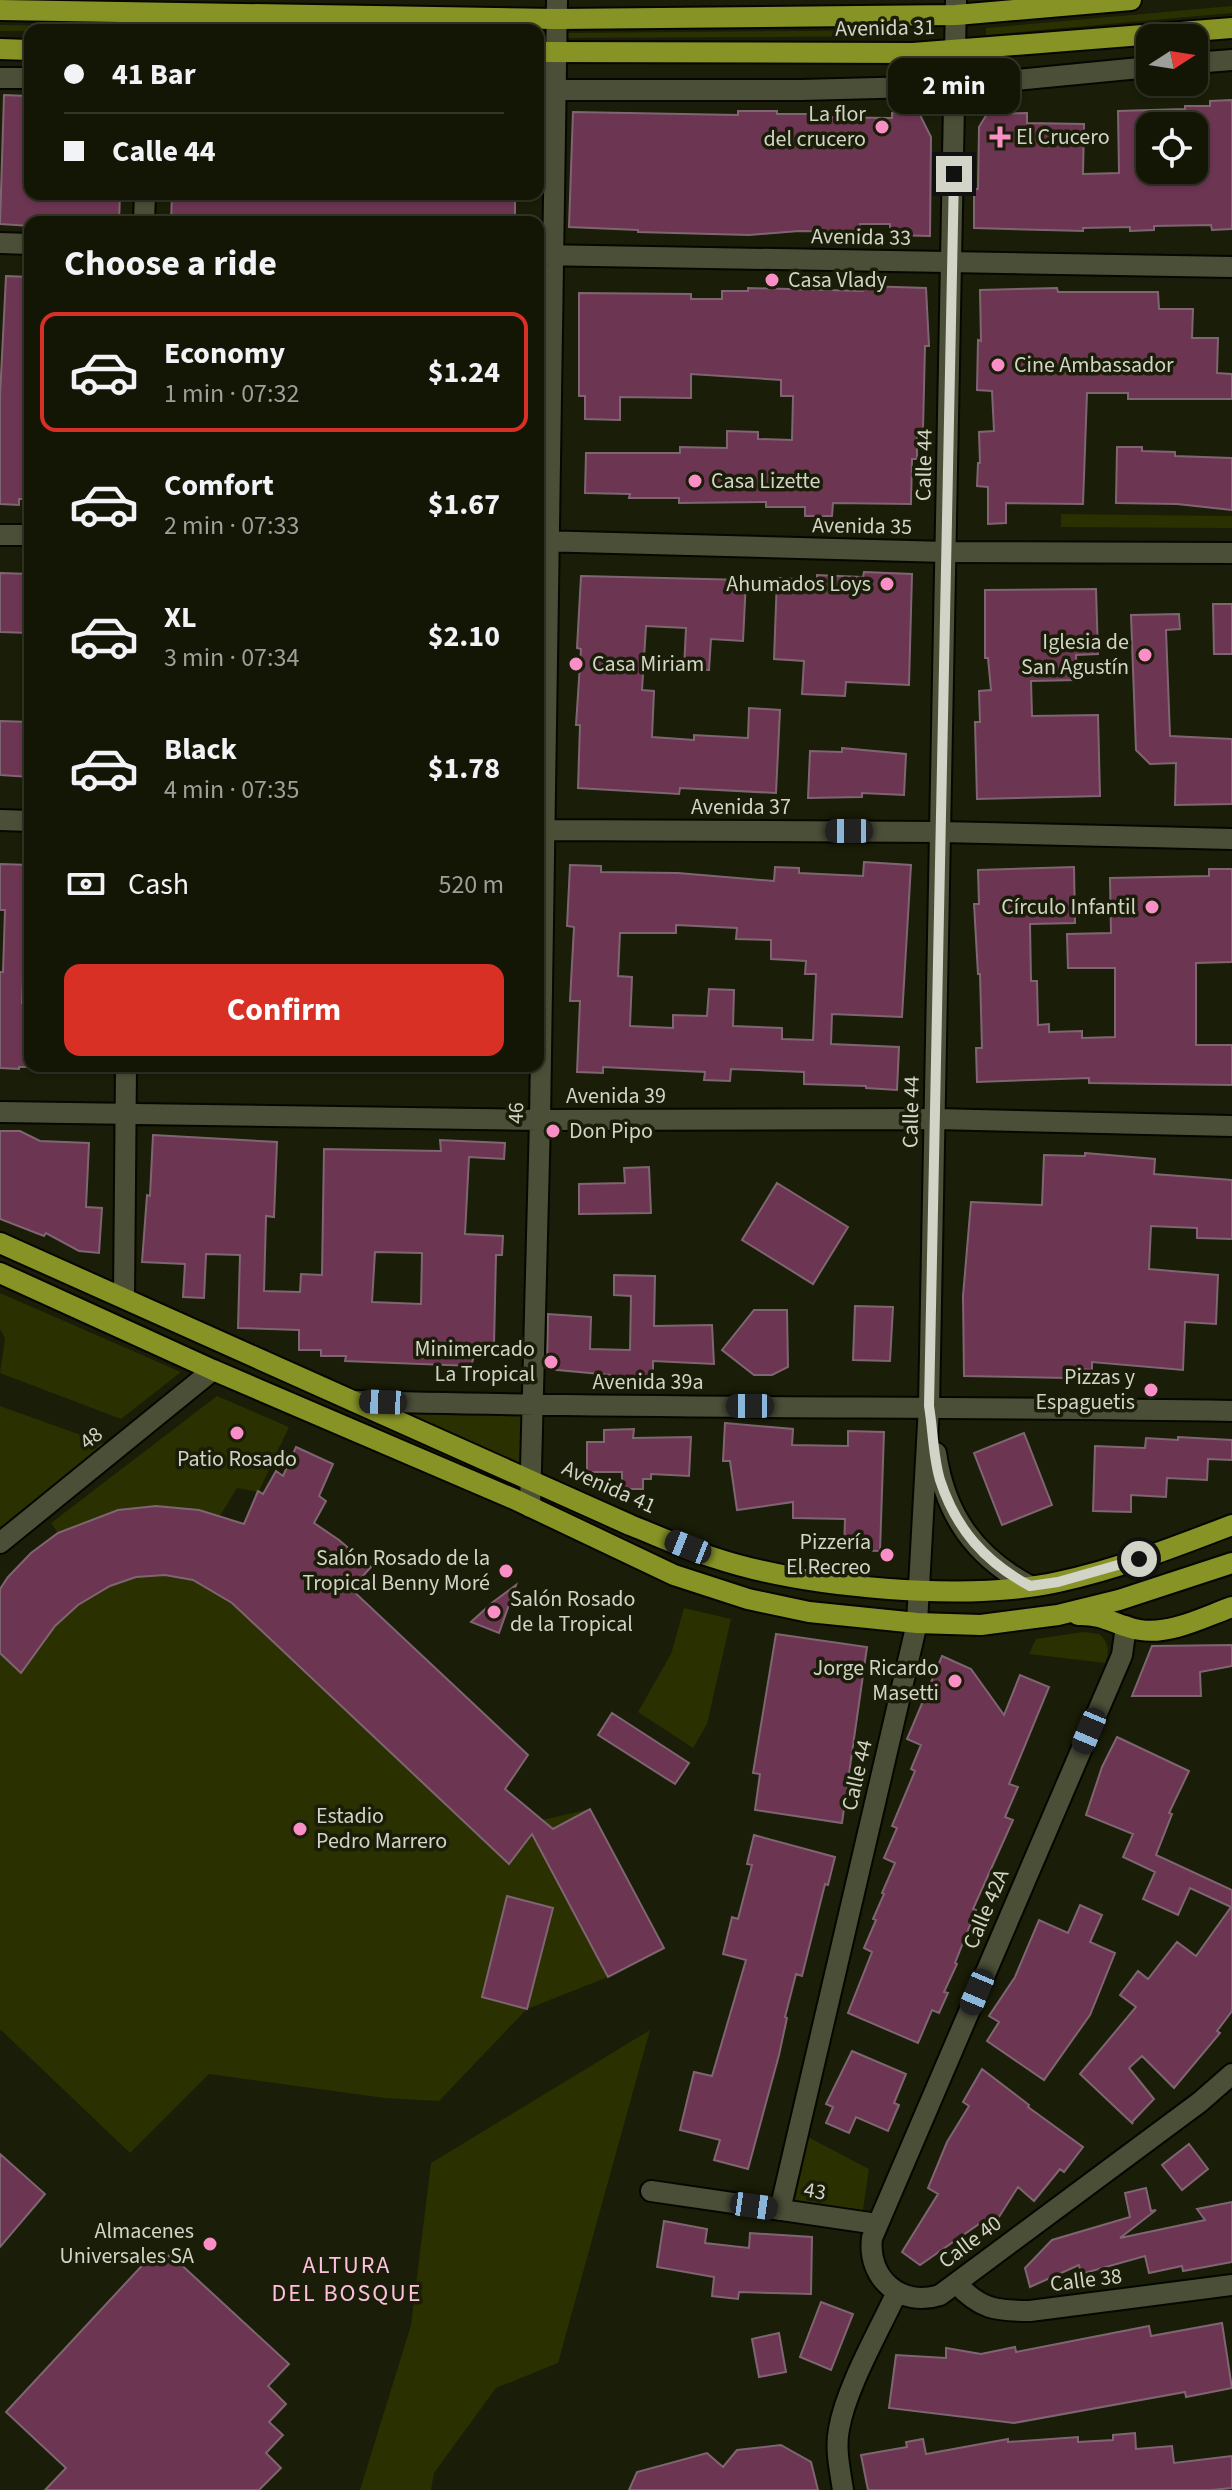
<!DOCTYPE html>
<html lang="en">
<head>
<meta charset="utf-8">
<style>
  body { margin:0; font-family:"Source Sans 3",sans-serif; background:#212313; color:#f1f3f6; height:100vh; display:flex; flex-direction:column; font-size:30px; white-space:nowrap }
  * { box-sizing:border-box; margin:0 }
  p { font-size:26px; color:#9d9f9a }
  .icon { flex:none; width:44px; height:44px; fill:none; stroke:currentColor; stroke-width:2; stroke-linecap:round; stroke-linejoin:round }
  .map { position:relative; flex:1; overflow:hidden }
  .sheet { position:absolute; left:24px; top:216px; width:520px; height:856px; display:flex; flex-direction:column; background:#141605; border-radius:16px; box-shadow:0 2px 6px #0004,0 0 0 2px #333527 }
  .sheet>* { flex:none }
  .top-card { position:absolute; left:24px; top:24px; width:520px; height:176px; border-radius:16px; box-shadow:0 2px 6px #0004,0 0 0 2px #333527; display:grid; align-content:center; height:176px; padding:0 40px; background:#141605 }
  .needle { width:52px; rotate:78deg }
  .buttons { position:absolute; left:1136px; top:24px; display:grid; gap:16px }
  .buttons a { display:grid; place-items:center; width:72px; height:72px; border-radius:16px; background:#141605; box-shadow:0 2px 6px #0004,0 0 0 2px #333527; font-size:40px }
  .end { position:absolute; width:36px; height:36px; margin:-18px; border:10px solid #d1d4c6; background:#111; box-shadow:0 0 0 4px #111 }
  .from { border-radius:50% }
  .bubble { position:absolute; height:56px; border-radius:16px; background:#141605; box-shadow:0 2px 6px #0004,0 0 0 2px #333527; font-size:26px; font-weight:700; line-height:56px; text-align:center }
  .car { position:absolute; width:24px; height:48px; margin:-24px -12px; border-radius:10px; box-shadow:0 0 6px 2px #0007; background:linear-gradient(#222 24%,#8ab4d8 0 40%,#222 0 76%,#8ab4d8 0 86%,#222 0) }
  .top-card b { display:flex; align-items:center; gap:28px; height:76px; font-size:30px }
  .top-card b+b { border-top:2px solid #333527 }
  .top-card i { width:20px; height:20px; background:#f1f3f6 }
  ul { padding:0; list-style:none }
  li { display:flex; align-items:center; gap:24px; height:120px; margin:0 16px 12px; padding:0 24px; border:4px solid transparent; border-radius:16px }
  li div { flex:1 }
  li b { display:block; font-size:30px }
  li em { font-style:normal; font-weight:700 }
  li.active { border-color:#d93025 }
  li>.icon { width:72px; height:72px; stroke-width:1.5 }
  h2 { padding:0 40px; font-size:36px; line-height:96px }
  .pay { display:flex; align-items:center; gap:20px; height:88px; padding:0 40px; font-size:30px }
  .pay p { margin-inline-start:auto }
  .primary-button { display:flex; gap:16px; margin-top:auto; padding:16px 40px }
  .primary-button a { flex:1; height:92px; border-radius:16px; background:#d93025; color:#fff; font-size:32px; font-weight:700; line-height:92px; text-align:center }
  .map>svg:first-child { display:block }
</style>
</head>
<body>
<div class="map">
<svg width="1232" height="2490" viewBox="0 0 1232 2490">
  <rect width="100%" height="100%" fill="#1a1d07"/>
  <path fill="#2b3000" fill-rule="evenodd" d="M1232,6v7l-246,22v-7z
    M0,25l360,5 -360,1z
    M927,30v6l-363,2v-5z
    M1061,514l171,2v12l-171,-1z
    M0,1293l181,79 -60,47 -121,-46 5,-35 -5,-9z
    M217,1396l72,31 -30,64c40,23 77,46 112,76l-19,23 176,165 -22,34 36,31 48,-11 74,139 -56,29 -81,32 -88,92 -54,-3 -176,-24 -79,79 -130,-124v-440c15,-23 36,-40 58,-56l-7,-10zM237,1488l21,4 -14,32 -24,-8z
    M353,1401l180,5 -1,73z
    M0,1406l109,39 -109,87z
    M684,1608l47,11 -24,105 -14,24 -55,-36 33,-58z
    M1083,1632l16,2c10,9 11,17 6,29l-76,-9 7,-15z
    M650,2030l-92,333 -62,25 -62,85 -3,17h-71l51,-165 20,-162z
    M808,2137l61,32 -7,47 -68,-11z"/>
  <path fill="#6c3552" stroke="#7f6572" stroke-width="2" fill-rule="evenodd" d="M4,95l23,1 -3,65h6v33h90l-1,28h-89v4l-30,-2z
    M1232,100v129l-20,1 -1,-5 -57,1v4l-24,1v-4l-47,1v3l-109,-3v-39h4l1,-62 8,-13 40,-1v10l57,1 -1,50 36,-1 -1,-62 67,-2v-3h25v-5zM1150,126h44v45l-44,1z
    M738,111h39v3h35v3l80,1v-5l26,-2 13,26 -1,99 -40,-1v-11h-30v8l-61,-1 -50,4 -111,-3v-2l-69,-3 4,-115 165,3z
    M172,194h343v28l-146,-3v3h-198z
    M6,276l24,1v222h-11v6l-19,-1v-108z
    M864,286l62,2 3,58h-4l-2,84h-6v29h-5l-1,45 -78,-1 -1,13h-27v-9h-39v-5l-87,1v-5h-50l1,-4 -45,-1 1,-40h94v-6l47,1v-17l31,1v7l34,1 1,-44h-12v-16l-90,-6v24l-71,-1v23l-35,-1v-23h-6v-103l112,1v5h31v-8h26v-3l115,3z
    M1057,288l1,4h100l1,17h34l-1,29h26l-1,35 15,1v25h-104v-6h-41l-4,111 -77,-1v20l-18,1v-37l-11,-1 1,-23h2l-1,-31 15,-1 -2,-40 -15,-1 1,-50 3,1 -1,-51z
    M1117,447h25v4l33,1v4l57,2v52l-55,-6 -61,-1z
    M864,572l48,2 -3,111 -63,-3 -1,14 -43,-2 2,-33 -30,-2 3,-81 40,2v-5l46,2z
    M0,573l30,1v59l-30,-1z
    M581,576l165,4 -3,61 -32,-2 -2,31 -25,-1 2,-41 -40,-2 -4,64 12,1 -2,46 42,3v-5l54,3 1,-30 31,2 -4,83 -96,-5 -1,6 -101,-6 2,-63h-4l5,-76 -4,-1z
    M1096,589l2,65 -22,1 1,25 -46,1 1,35 66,-1 2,81 -123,3 -2,-77h5l-1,-31 12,-1 -3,-32h-3v-68z
    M1213,604h19v50h-18z
    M1179,614l1,15 -14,1 4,106 62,3v65l-57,1 1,-42 -26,1 -14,-14 -5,-135z
    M0,721l30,1v55l-30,-2z
    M842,748l64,6 -2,41 -42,-2v4l-54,1 2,-47 32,1z
    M864,862l47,3 -9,152 -70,-3 -1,30 68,3 -2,43 -31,-2v-2l-62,-2v-12l-73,-3 -1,12 -26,-1 1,-8 -102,-5v6l-26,-1 3,-71h-10l4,-74 -7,-1 3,-61 31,1v6l77,1 96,8 1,-14 24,1v5l64,3zM676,925l61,3 -1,11 35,1v19l35,2 -1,13h11l-3,66 -31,-1v-11l-49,-2 1,-36 -25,-1 -2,27 -34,-1v13l-43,-2 2,-49 -14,-1 2,-43h56z
    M0,864l30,1v91l-6,-1 -2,48 8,1v63h-11v2l-19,-1v-96h3l2,-62h-5z
    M1074,867l1,56 -45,1 1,57h6l1,44 11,-1v8l33,-1v7l33,-1v-69h-47l-1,-34 44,-1 -1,-55 99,-2v-7h23v93l-36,1v82h36v40l-143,-2v-5l-112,4 -1,-34h6l-2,-74h-2l-4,-70h5l-1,-34z
    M0,1131h20l20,10 49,2 -3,64 16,1 -3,45 -20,-2 -33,-18 -2,3 -44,-17z
    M153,1135l124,7 -3,75 -8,-1 -2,75 36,1 1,-18 21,1 2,-126 117,2 -1,-11 65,3 -1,16 -35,-2 -4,77 38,2 -1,19h-6l-2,90h-10l-8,5 -5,16 -126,-5 1,-5h-25v-6h-22v-20l-61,-2 2,-73 -34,-1 -2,44 -21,-1 2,-33 -43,-2 5,-67 3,1zM375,1252l47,1 -1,51 -49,-2z
    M1085,1153l70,6 -1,15 78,6v59l-35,-1v-10l-46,-2 -2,43 69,6 -2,49 -31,-2 -2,48 -91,-8v8l-25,-2v10l-103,-2 -1,-80 8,-94 71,3 2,-50 41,1z
    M649,1167l2,46 -72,1v-30l46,-1 -1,-15z
    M777,1183l71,44 -35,57 -71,-44z
    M614,1275l41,1 -1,50 58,-1 2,39 -61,-3v21l-42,-1v-6l-64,-6 1,-55 43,3 -1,32 40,1 1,-54 -17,-1z
    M855,1306l38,1 -3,54 -37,-1z
    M754,1310h33l1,57 -16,8h-18l-32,-25z
    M725,1423l68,6 -1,16 56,1v-15l36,1 -4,119 -36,-1 1,-31 -52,-1v-16l-56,8 -7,-49h-7z
    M634,1429l-1,9 58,-1 -2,39 -38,-2v5h-8v10h-21v-17h-35v-30h17v-12z
    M1024,1433l28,72 -50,20 -28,-72z
    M1178,1437l54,3v20l-24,-1 -1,21 -40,-2 -1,19 -35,-2v17l-38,-1 2,-65 50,2 1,-10 32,2z
    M296,1447l37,17 -14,32 7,5 -12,22 25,17 32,27 -20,22 177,166 -23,34 48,40 37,-20 74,139 -56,29 -76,-143 -23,30 -277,-261 -39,-23 -28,-5 -29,2 -26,9 -32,19 -23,21 -34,47 -21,-20v-64l8,-12 23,-24 27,-20 60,-23 38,-4 43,4 45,14 14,-33 5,3 13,-23 7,5z
    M516,1585l-17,48 -28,-11 22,-20z
    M776,1634l91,13 -25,176 -87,-13 5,-36 -7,-1z
    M1232,1645v21l-32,6 1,24h-69l20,-50z
    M942,1656l29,13 33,46 16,-40 29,12 -40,97 9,3 -13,30 8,3 -40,89 3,1 -21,53 2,1 -13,28 4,1 -9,20 -7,-3 -14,33 -70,-30 24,-61 -8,-4 12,-28 -3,-1 11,-25 -2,-1 13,-30 -11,-5 13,-30 -5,-2 23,-55 -4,-2 10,-24 -14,-6z
    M612,1713l77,50 -14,21 -77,-49z
    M1117,1737l72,34 -20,42 3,1 -16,41 76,35v121l-15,20 3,2 -46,55 -32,-32 -13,12 25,31 -22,23 1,2 -53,-50 56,-67 -16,-12 18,-24 10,8 29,-37 19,14 35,-49 -41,-19 -12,27 -35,-16 12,-27 -32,-15 10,-23 -47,-19 16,-48z
    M754,1835l81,22 -7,28 -3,-1 -23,92 -6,-2 -11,43 2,1 -8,37 -31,114 -34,-9 6,-20 -40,-10 14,-58 18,4 34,-116 -23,-6 9,-37 6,2 14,-54 -5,-1z
    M507,1896l46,12 -26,101 -45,-12z
    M1080,1905l22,10 -12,27 25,11 -25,62 -46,65 -57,-39 12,-19 -10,-6 26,-39 24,-57 29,13z
    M852,2051l54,23 -12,29 5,2 -11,26 -32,-14 -7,16 -23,-10 7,-16 -7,-3z
    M982,2069l47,36 -1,2 55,40 -19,25 -4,-3 -26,32 -16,-14 -26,41 -10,-6 -62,43 -18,-13 36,-58 -10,-6 19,-46 22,-36 -6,-4z
    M1189,2144l19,25 -26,21 -20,-25z
    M0,2154l45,40 -45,53z
    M1146,2188l5,23 5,-1 -36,28 85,-18 -8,-11 35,-7v60l-49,9 -1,-5 -33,7 -4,-17 -64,18 -2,-9 -49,22 -5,-19 27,-28 78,-23 -5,-24z
    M664,2221l43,8 -2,14 44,5 1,-15 62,4 -1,57 -72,-2 -1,7 -26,-3 2,-19 -57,-10z
    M157,2254h9l9,5 114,105 -21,22 18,18 -17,18 14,13 -17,18 15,15 -22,22h-214l21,-22 -60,-56 143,-154z
    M821,2302l32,12 -22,56 -31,-13z
    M1222,2323l10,65 -46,9 -1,-5 -171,31 -125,-15 7,-53 50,3v-10l35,6 34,-7 1,5 133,-26 2,10z
    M779,2333l7,39 -27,5 -7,-38z
    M1135,2433l1,16 36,-3 2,17 58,-7v32l-20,2h-344l-7,-35 46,-8 -1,-5 17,-3 3,15 82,-15v3l70,-5v5l35,-2v-5z
    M781,2445l30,17 7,28h-189l8,-18 70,-19 16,14 14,-17z"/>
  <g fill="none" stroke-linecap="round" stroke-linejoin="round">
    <g stroke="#060700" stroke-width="24">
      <path id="minor" d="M1194,63l38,-3
        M0,78h30
        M538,90h263l154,-4 195,-19
        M144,222l1,-28
        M0,243l30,1
        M538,255l694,12
        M0,535h30
        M538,541l408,11 286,1
        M0,820l30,1
        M538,830l402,2 292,7
        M0,1112l540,8 395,-1 297,7
        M124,1298l2,-232
        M353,1401c293,8 586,5 879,10
        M530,1507l10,-387 17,-1120
        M0,1543l213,-173
        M1126,1626l-4,29 -250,583c-5,40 29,70 68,57l260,-193 32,-28
        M651,2191l226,33
        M780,2210l137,-587
        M956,2283c24,26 39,28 74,28l202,-26
        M843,2490c-3,-20 -8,-41 -4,-61 7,-41 40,-98 58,-137"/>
    </g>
    <g stroke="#060700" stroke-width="24">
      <path id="tertiary" d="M936,1453c9,62 39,104 94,133
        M917,1623l12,-217 27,-1406"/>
    </g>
    <g stroke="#060700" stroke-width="24">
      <path id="primary" d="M0,10l557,9 399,-4 175,-15
        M0,49l30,1
        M538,52l375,1 319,-25
        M0,1243l630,282c28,11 56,24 85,33 90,30 251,44 343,24 60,-13 117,-35 174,-57
        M0,1273l213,97 301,129 160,76 74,24 61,13 108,11 64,2 77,-10 61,-15 113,-37
        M1078,1615c28,-1 37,11 62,15 30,5 64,-13 92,-23"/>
    </g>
    <use href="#minor" stroke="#4b4f37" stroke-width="20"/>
    <use href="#tertiary" stroke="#4b4f37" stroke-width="20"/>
    <use href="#primary" stroke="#889326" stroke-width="20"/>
  </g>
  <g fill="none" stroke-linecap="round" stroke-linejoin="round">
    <path stroke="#d1d4c6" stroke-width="10" d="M954,174l-25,1232c4,24 4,51 11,74 16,49 45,82 90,106l28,-4 81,-23"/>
  </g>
  <g fill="#fa8fc7" stroke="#1a1d07" stroke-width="3">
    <circle cx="882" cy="127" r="8"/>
    <path d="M996 125h8v8h8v8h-8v8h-8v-8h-8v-8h8z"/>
    <circle cx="772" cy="280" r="8"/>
    <circle cx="998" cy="365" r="8"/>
    <circle cx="695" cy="481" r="8"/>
    <circle cx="887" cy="584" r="8"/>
    <circle cx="1145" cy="655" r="8"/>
    <circle cx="576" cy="664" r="8"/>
    <circle cx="1152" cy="907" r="8"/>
    <circle cx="553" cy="1131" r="8"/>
    <circle cx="551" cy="1362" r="8"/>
    <circle cx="1151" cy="1390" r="8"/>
    <circle cx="237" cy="1433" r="8"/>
    <circle cx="887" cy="1555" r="8"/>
    <circle cx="506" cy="1571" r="8"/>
    <circle cx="494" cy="1612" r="8"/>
    <circle cx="955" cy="1681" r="8"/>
    <circle cx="300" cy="1829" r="8"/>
    <circle cx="210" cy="2244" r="8"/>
  </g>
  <g text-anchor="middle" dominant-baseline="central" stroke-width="7" stroke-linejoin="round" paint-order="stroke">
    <g font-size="22" fill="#d1d4c6" stroke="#1a1d07">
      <text transform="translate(885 28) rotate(-1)">Avenida 31</text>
      <text transform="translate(861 237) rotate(1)">Avenida 33</text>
      <text transform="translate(924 465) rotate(-89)">Calle 44</text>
      <text transform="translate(862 526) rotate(1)">Avenida 35</text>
      <text x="741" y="807">Avenida 37</text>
      <text x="616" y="1096">Avenida 39</text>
      <text transform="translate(911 1112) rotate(-89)">Calle 44</text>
      <text transform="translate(516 1113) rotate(-89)">46</text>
      <text x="648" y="1382">Avenida 39a</text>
      <text transform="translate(91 1438) rotate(-39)">48</text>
      <text transform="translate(609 1487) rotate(24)">Avenida 41</text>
      <text transform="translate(857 1775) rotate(-77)">Calle 44</text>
      <text transform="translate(986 1909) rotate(-67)">Calle 42A</text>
      <text transform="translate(815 2191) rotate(9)">43</text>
      <text transform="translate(970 2242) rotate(-37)">Calle 40</text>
      <text transform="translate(1086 2280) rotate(-7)">Calle 38</text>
    </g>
    <g font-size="22" fill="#d1d4c6" stroke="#1a1d07" text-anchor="end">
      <text x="866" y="114">La flor<tspan x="866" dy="25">del crucero</tspan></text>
      <text x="1016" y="137" text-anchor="start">El Crucero</text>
      <text x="788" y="280" text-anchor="start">Casa Vlady</text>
      <text x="1014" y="365" text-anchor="start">Cine Ambassador</text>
      <text x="711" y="481" text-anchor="start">Casa Lizette</text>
      <text x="871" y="584">Ahumados Loys</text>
      <text x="1129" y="642">Iglesia de<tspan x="1129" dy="25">San Agustín</tspan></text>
      <text x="592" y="664" text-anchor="start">Casa Miriam</text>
      <text x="1136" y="907">Círculo Infantil</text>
      <text x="569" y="1131" text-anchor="start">Don Pipo</text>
      <text x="535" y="1349">Minimercado<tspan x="535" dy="25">La Tropical</tspan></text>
      <text x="1135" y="1377">Pizzas y<tspan x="1135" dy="25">Espaguetis</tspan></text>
      <text x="237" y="1459" text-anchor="middle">Patio Rosado</text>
      <text x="871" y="1542">Pizzería<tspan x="871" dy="25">El Recreo</tspan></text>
      <text x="490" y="1558">Salón Rosado de la<tspan x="490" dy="25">Tropical Benny Moré</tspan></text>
      <text x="510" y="1599" text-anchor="start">Salón Rosado<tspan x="510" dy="25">de la Tropical</tspan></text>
      <text x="939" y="1668">Jorge Ricardo<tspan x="939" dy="25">Masetti</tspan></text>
      <text x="316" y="1816" text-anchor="start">Estadio<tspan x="316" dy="25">Pedro Marrero</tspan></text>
      <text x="194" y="2231">Almacenes<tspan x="194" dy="25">Universales SA</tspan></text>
    </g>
    <g font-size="24" letter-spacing="2" fill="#fec0de" stroke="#1a1d07">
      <text x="347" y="2265">ALTURA<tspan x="347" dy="28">DEL BOSQUE</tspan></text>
    </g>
  </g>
</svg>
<div class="buttons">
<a><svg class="needle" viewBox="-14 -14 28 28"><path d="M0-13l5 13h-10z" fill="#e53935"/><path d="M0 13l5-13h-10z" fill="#9d9f9a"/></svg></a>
<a><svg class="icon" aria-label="locate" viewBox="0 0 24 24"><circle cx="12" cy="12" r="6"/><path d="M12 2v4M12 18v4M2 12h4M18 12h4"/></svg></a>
</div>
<i class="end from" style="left:1139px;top:1559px"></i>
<i class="end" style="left:954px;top:174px"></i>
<div class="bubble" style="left:888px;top:58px;width:132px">2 min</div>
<i class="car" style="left:849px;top:831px;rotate:270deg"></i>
<i class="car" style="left:383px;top:1402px;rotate:272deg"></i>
<i class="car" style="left:750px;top:1406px;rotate:270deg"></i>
<i class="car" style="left:688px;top:1547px;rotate:292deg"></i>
<i class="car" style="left:1089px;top:1731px;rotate:203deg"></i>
<i class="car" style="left:977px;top:1992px;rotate:203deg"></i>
<i class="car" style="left:754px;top:2206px;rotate:98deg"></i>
<div class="top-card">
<b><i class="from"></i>41 Bar</b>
<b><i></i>Calle 44</b>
</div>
<section class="sheet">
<h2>Choose a ride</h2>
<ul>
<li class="active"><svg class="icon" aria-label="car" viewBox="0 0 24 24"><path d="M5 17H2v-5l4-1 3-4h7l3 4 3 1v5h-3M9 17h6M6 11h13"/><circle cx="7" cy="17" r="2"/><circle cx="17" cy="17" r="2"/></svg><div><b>Economy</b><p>1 min · 07:32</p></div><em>$1.24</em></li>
<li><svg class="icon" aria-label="car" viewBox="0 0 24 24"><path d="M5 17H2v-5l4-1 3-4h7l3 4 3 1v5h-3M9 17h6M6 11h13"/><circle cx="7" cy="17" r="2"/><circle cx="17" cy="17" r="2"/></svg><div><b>Comfort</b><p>2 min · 07:33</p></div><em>$1.67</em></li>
<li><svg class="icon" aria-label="car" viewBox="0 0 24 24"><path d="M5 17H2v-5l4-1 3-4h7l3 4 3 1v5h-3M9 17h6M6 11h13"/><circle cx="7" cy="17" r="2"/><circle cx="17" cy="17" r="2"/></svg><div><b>XL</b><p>3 min · 07:34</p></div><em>$2.10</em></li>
<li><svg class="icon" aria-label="car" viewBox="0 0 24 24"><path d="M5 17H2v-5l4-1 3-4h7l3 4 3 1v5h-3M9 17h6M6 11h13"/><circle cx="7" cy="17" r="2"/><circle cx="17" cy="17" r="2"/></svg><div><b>Black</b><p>4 min · 07:35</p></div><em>$1.78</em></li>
</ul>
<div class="pay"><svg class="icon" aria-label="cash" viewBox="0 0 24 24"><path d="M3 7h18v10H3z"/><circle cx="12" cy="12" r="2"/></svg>Cash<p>520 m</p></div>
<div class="primary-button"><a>Confirm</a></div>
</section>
</div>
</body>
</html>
